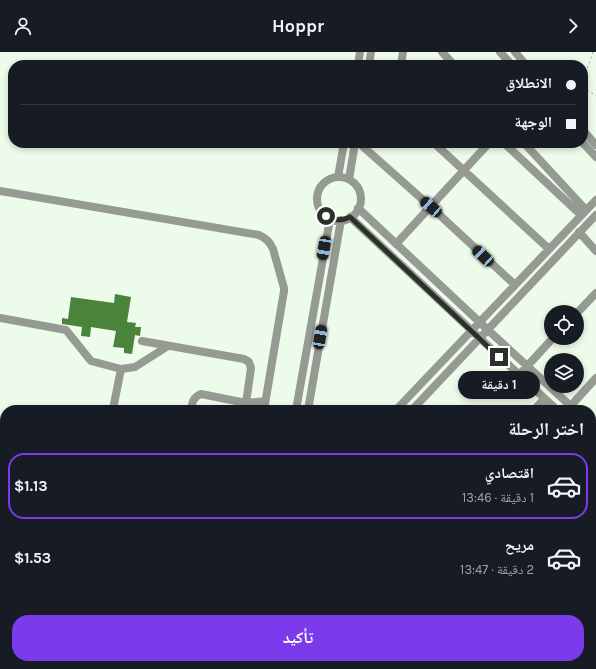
<!DOCTYPE html>
<html lang="ar">
<head>
<meta charset="utf-8">
<style>
  body { margin:0; font-family:Karla,"Noto Naskh Arabic",sans-serif; background:#20242c; color:#f1f3f6; direction:rtl; height:100vh; display:flex; flex-direction:column; font-size:15px; white-space:nowrap }
  * { box-sizing:border-box; margin:0 }
  p { font-size:13px; color:#9ea1a6 }
  .icon { flex:none; width:22px; height:22px; fill:none; stroke:currentColor; stroke-width:2; stroke-linecap:round; stroke-linejoin:round }
  .map { position:relative; flex:1; overflow:hidden; direction:ltr }
  .side { position:absolute; left:0px; top:353px; width:596px; height:264px; display:flex; flex-direction:column; background:#171b24; border-radius:16px 16px 0 0; box-shadow:0 2px 6px #0003; direction:rtl }
  .side>* { flex:none }
  .hud { position:absolute; left:8px; top:8px; width:580px; height:88px; border-radius:16px; box-shadow:0 2px 6px #0003; direction:rtl; display:grid; align-content:center; height:88px; padding:0 12px; background:#171b24 }
  .tools { position:absolute; left:544px; top:253px; display:grid; gap:8px }
  .tools a { display:grid; place-items:center; width:40px; height:40px; border-radius:50%; background:#171b24; box-shadow:0 2px 6px #0003; font-size:20px }
  .end { position:absolute; width:18px; height:18px; margin:-9px; border:5px solid #2b302a; background:#fff; box-shadow:0 0 0 2px #fff }
  .from { border-radius:50% }
  .bubble { position:absolute; height:28px; border-radius:14px; background:#171b24; box-shadow:0 2px 6px #0003; font-size:13px; font-weight:700; line-height:28px; text-align:center; direction:rtl }
  .car { position:absolute; width:12px; height:24px; margin:-12px -6px; border-radius:5px; box-shadow:0 0 3px 1px #0007; background:linear-gradient(#222 24%,#8ab4d8 0 40%,#222 0 76%,#8ab4d8 0 86%,#222 0) }
  .hud b { display:flex; align-items:center; gap:14px; height:38px; font-size:15px }
  .hud b+b { border-top:1px solid #363941 }
  .hud i { width:10px; height:10px; background:#f1f3f6 }
  ul { padding:0; list-style:none }
  li { display:flex; align-items:center; gap:12px; height:66px; margin:0 8px 6px; padding:0 4px; border:2px solid transparent; border-radius:16px }
  li div { flex:1 }
  li b { display:block; font-size:15px }
  li em { font-style:normal; font-weight:700 }
  li.on { border-color:#7c3aed }
  li>.icon { width:36px; height:36px; stroke-width:1.5 }
  h2 { padding:0 12px; font-size:18px; line-height:48px }
  .action { display:flex; gap:8px; margin-top:auto; padding:8px 12px }
  .action a { flex:1; height:46px; border-radius:16px; background:#7c3aed; color:#fff; font-size:16px; font-weight:700; line-height:46px; text-align:center }
  header { display:flex; justify-content:space-between; align-items:center; height:52px; padding:0 12px; background:#171b24; font-size:18px; font-weight:700 }
  .map>svg:first-child { display:block }
</style>
</head>
<body>
<header><svg class="icon" aria-label="forward" viewBox="0 0 24 24"><path d="M9 5l7 7-7 7"/></svg>Hoppr<svg class="icon" aria-label="person" viewBox="0 0 24 24"><circle cx="12" cy="8" r="4"/><path d="M4 21q1-7 8-7t8 7"/></svg></header>
<div class="map">
<svg width="596" height="617" viewBox="0 0 596 617">
  <rect width="100%" height="100%" fill="#edfbea"/>
  <path fill="#4a843b" d="M115,242l16,3 -4,25 9,1 -1,4h6l-1,9 -5,-1 -3,19 -8,-1v-5l-11,-1 3,-16 -25,-4 -1,10 -9,-1 1,-9 -20,-3v-6l6,1 3,-22 43,6z"/>
  <g fill="none" stroke-linecap="round" stroke-linejoin="round">
    <path stroke="#98a296" stroke-width="1" stroke-dasharray="2 3" stroke-linecap="butt" d="M593,0c-2,7 -10,26 -9,32 1,5 8,9 12,12"/>
    <path stroke="#959a93" stroke-width="8" d="M442,0l12,13
      M500,0l12,13
      M515,0l11,13
      M358,13l2,-13
      M369,13l2,-13
      M401,13l2,-13
      M412,13h6
      M583,78l13,15
      M359,91l72,64 84,78
      M434,91l115,106
      M504,91l77,72
      M524,91l62,67
      M583,91l13,14
      M338,125l6,-34
      M317 147a22 22 0 1 1 44 0a22 22 0 1 1-44 0Z
      M349,127l6,-36
      M0,139l259,44c7,3 11,7 14,14l11,39v3l-20,119
      M358,156l130,122 87,80
      M350,165l207,193
      M579,180l17,19
      M396,192l93,-101
      M577,261l19,-20
      M0,266l66,12 25,31 30,8 14,-2 33,-21
      M142,289l102,18 5,3 2,6 -6,42
      M519,323l34,-37
      M113,357l8,-40
      M191,358c1,-7 2,-13 10,-16l45,9 19,-2
      M296,358l34,-191
      M308,358l33,-190
      M396,358l200,-210
      M412,358l184,-195
      M534,358l10,-11
      M567,358l29,-32
      M591,372l5,5
      M591,390l5,4
      M591,430l5,-5
      M591,447l5,-6
      M0,463l5,1
      M0,536l5,1
      M591,576l5,4
      M591,592l5,4
      M431,612l28,5
      M510,612l5,5
      M526,612l6,5
      M64,617l1,-5
      M73,617l1,-5
      M220,617l1,-5
      M471,617l1,-5"/>
  </g>
  <g fill="none" stroke-linecap="round" stroke-linejoin="round">
    <path stroke="#2b302a" stroke-width="5" d="M326,164c8,5 16,5 24,1l149,140"/>
  </g>
</svg>
<div class="tools">
<a><svg class="icon" aria-label="locate" viewBox="0 0 24 24"><circle cx="12" cy="12" r="6"/><path d="M12 2v4M12 18v4M2 12h4M18 12h4"/></svg></a>
<a><svg class="icon" aria-label="layers" viewBox="0 0 24 24"><path d="M12 4l9 5-9 5-9-5zM3 14l9 5 9-5"/></svg></a>
</div>
<i class="end from" style="left:326px;top:164px"></i>
<i class="end" style="left:499px;top:305px"></i>
<div class="bubble" style="left:458px;top:319px;width:82px">1 دقيقة</div>
<i class="car" style="left:431px;top:155px;rotate:311deg"></i>
<i class="car" style="left:324px;top:196px;rotate:190deg"></i>
<i class="car" style="left:483px;top:204px;rotate:313deg"></i>
<i class="car" style="left:320px;top:285px;rotate:10deg"></i>
<div class="hud">
<b><i class="from"></i>الانطلاق</b>
<b><i></i>الوجهة</b>
</div>
<section class="side">
<h2>اختر الرحلة</h2>
<ul>
<li class="on"><svg class="icon" aria-label="car" viewBox="0 0 24 24"><path d="M5 17H2v-5l4-1 3-4h7l3 4 3 1v5h-3M9 17h6M6 11h13"/><circle cx="7" cy="17" r="2"/><circle cx="17" cy="17" r="2"/></svg><div><b>اقتصادي</b><p>1 دقيقة · 13:46</p></div><em>$1.13</em></li>
<li><svg class="icon" aria-label="car" viewBox="0 0 24 24"><path d="M5 17H2v-5l4-1 3-4h7l3 4 3 1v5h-3M9 17h6M6 11h13"/><circle cx="7" cy="17" r="2"/><circle cx="17" cy="17" r="2"/></svg><div><b>مريح</b><p>2 دقيقة · 13:47</p></div><em>$1.53</em></li>
</ul>
<div class="action"><a>تأكيد</a></div>
</section>
</div>
</body>
</html>
